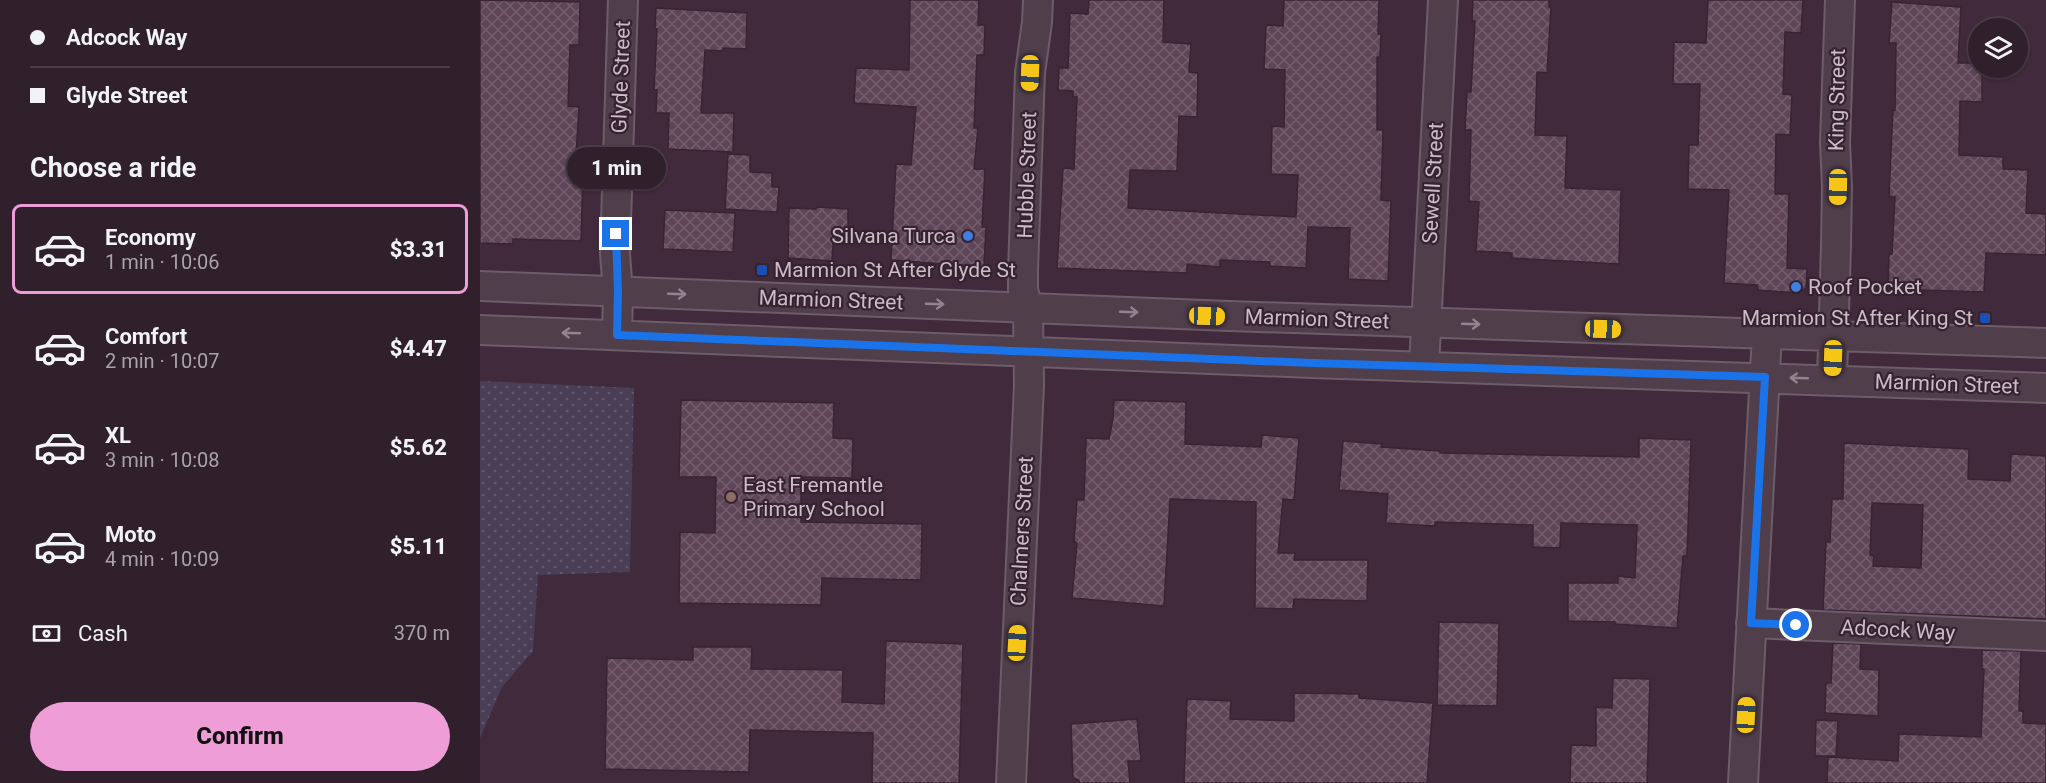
<!DOCTYPE html>
<html lang="en">
<head>
<meta charset="utf-8">
<style>
  body { margin:0; font-family:Roboto,sans-serif; background:#382834; color:#f1f3f6; height:100vh; display:flex; flex-direction:column; font-size:22px; white-space:nowrap }
  * { box-sizing:border-box; margin:0 }
  p { font-size:20px; color:#a8a3a9 }
  .icon { flex:none; width:33px; height:33px; fill:none; stroke:currentColor; stroke-width:2; stroke-linecap:round; stroke-linejoin:round }
  .map { position:relative; flex:1; overflow:hidden }
  .details { display:flex; flex-direction:column; background:#30202c; width:480px }
  .details>* { flex:none }
  .guide { display:grid; align-content:center; height:132px; padding:0 30px; background:#30202c }
  .controls { position:absolute; left:1488px; top:18px; display:grid; gap:12px }
  .controls a { display:grid; place-items:center; width:60px; height:60px; border-radius:50%; background:#30202c; box-shadow:0 2px 4px #0004,0 0 0 2px #4b3e48; font-size:30px }
  .end { position:absolute; width:27px; height:27px; margin:-14px; border:8px solid #1a73e8; background:#fff; box-shadow:0 0 0 3px #fff }
  .from { border-radius:50% }
  .bubble { position:absolute; height:42px; border-radius:21px; background:#30202c; box-shadow:0 2px 4px #0004,0 0 0 2px #4b3e48; font-size:20px; font-weight:800; line-height:42px; text-align:center }
  .car { position:absolute; width:18px; height:36px; margin:-18px -9px; border-radius:8px; box-shadow:0 0 4px 2px #0007; background:linear-gradient(#f5c518 24%,#345 0 40%,#f5c518 0 76%,#345 0 86%,#f5c518 0) }
  .guide b { display:flex; align-items:center; gap:21px; height:57px; font-size:22px }
  .guide b+b { border-top:2px solid #4b3e48 }
  .guide i { width:15px; height:15px; background:#f1f3f6 }
  ul { padding:0; list-style:none }
  li { display:flex; align-items:center; gap:18px; height:90px; margin:0 12px 9px; padding:0 18px; border:3px solid transparent; border-radius:9px }
  li div { flex:1 }
  li b { display:block; font-size:22px }
  li em { font-style:normal; font-weight:800 }
  li.active { border-color:#ee9dd7 }
  li>.icon { width:54px; height:54px; stroke-width:1.5 }
  h2 { padding:0 30px; font-size:27px; line-height:72px }
  .pay { display:flex; align-items:center; gap:15px; height:66px; padding:0 30px; font-size:22px }
  .pay p { margin-inline-start:auto }
  .primary-button { display:flex; gap:12px; margin-top:auto; padding:12px 30px }
  .primary-button a { flex:1; height:69px; border-radius:36px; background:#ee9dd7; color:#111; font-size:24px; font-weight:800; line-height:69px; text-align:center }
  main { display:flex; flex:1; min-height:0 }
  .map>svg:first-child { display:block }
</style>
</head>
<body>
<main>
<section class="details">
<div class="guide">
<b><i class="from"></i>Adcock Way</b>
<b><i></i>Glyde Street</b>
</div>
<h2>Choose a ride</h2>
<ul>
<li class="active"><svg class="icon" aria-label="car" viewBox="0 0 24 24"><path d="M5 17H2v-5l4-1 3-4h7l3 4 3 1v5h-3M9 17h6M6 11h13"/><circle cx="7" cy="17" r="2"/><circle cx="17" cy="17" r="2"/></svg><div><b>Economy</b><p>1 min · 10:06</p></div><em>$3.31</em></li>
<li><svg class="icon" aria-label="car" viewBox="0 0 24 24"><path d="M5 17H2v-5l4-1 3-4h7l3 4 3 1v5h-3M9 17h6M6 11h13"/><circle cx="7" cy="17" r="2"/><circle cx="17" cy="17" r="2"/></svg><div><b>Comfort</b><p>2 min · 10:07</p></div><em>$4.47</em></li>
<li><svg class="icon" aria-label="car" viewBox="0 0 24 24"><path d="M5 17H2v-5l4-1 3-4h7l3 4 3 1v5h-3M9 17h6M6 11h13"/><circle cx="7" cy="17" r="2"/><circle cx="17" cy="17" r="2"/></svg><div><b>XL</b><p>3 min · 10:08</p></div><em>$5.62</em></li>
<li><svg class="icon" aria-label="car" viewBox="0 0 24 24"><path d="M5 17H2v-5l4-1 3-4h7l3 4 3 1v5h-3M9 17h6M6 11h13"/><circle cx="7" cy="17" r="2"/><circle cx="17" cy="17" r="2"/></svg><div><b>Moto</b><p>4 min · 10:09</p></div><em>$5.11</em></li>
</ul>
<div class="pay"><svg class="icon" aria-label="cash" viewBox="0 0 24 24"><path d="M3 7h18v10H3z"/><circle cx="12" cy="12" r="2"/></svg>Cash<p>370 m</p></div>
<div class="primary-button"><a>Confirm</a></div>
</section>
<div class="map">
<svg width="1566" height="783" viewBox="0 0 1566 783">
  <defs>
    <pattern id="grass-dots" width="8" height="8" patternUnits="userSpaceOnUse" patternTransform="scale(1.5)"><rect width="8" height="8" fill="#4a3e56"/><path d="M2 2h.1M6 6h.1" fill="none" stroke="#63586d" stroke-width="1.8" stroke-linecap="round"/></pattern>
    <pattern id="building-cross-hatch" width="8" height="8" patternUnits="userSpaceOnUse" patternTransform="scale(1.5)"><rect width="8" height="8" fill="#5e4557"/><path d="M0 0l8 8M0 8l8-8" fill="none" stroke="#745e6e"/></pattern>
  </defs>
  <rect width="100%" height="100%" fill="#402a3b"/>
  <path fill="url(#grass-dots)" d="M0,381l154,7 -4,184 -92,3 -5,76 -31,36 -22,51z"/>
  <path fill="url(#building-cross-hatch)" stroke="#382533" stroke-width="1.5" fill-rule="evenodd" d="M0,0l100,2 -1,43h-9l-2,61 11,1 -4,65 8,1 -2,68 -68,-2v5l-33,-1z
    M430,0h69l-1,25h7l-1,30h-7l-3,73h4l-4,41h11l-3,58h4l-2,40 -93,-7 5,-96 15,1 5,-58 -62,-4 2,-35 53,2z
    M609,0h75l-1,42 28,2 -2,28 9,1 -1,44 -18,-1 -2,55 -47,-1 -2,38 168,9 2,-42 -27,-1 1,-48 12,1 1,-57 -21,-1 2,-44 17,1 1,-26h95l-1,34h3l-1,23h-3v73h6l-2,70 10,1 -3,80 -40,-2 2,-51 -42,-1 -2,41 -36,-2v-4l-50,-2v7l-33,-3v9l-130,-5 6,-100 11,1 3,-72h-4v-6l-15,-1 1,-22h9l2,-55 18,1z
    M993,0h76v7h2l-4,66 -10,-1 -2,63 32,1 -2,52 56,2 -2,74 -107,-6v-5l-36,-2 3,-49 -10,-1 2,-71h-6l2,-38h4l4,-71h-3z
    M1228,0h95l-2,33 -16,-1 -2,62 9,1 -2,40 -14,-1 -1,60h14l-2,74 20,1 -1,19 -8,5 -40,-3 -1,-5 -33,-2 5,-93 -41,-1 1,-44h9l2,-61h-27l1,-42 32,1z
    M1412,2l69,5 -3,56h20v5h4v34l-22,-1 -1,54 44,2v12l25,1 -2,43 20,1v41l-60,-2 -2,39 -96,-3 1,-35h3l3,-57 -6,-1 4,-87 2,1 1,-67h-7z
    M176,8l91,5 -1,36 -23,-1 -1,3 -17,-1 -4,63h33l-1,39 -65,-3 1,-36h-13l1,-23h-3l3,-61h-2z
    M248,154l22,1v17l22,1v14h7l-2,25 -52,-3z
    M337,207l31,2v17l-15,17 -1,18 -44,-3 1,-50 27,1z
    M185,210l70,3 -2,39 -70,-3z
    M201,400l153,3 -1,35 20,1 -1,39 -51,-1v45l121,2 -1,56 -99,-2 -1,27 -142,-2 1,-71 35,1 1,-56h-37z
    M634,400l72,2 -1,42 76,3 1,-12 37,3 -5,62 -11,-1 -5,54h17l-1,7h74l-1,41 -73,-2 -1,10 -38,-1 1,-106 -86,-3 -6,107 -92,-8 5,-55 -3,-1 3,-42h7l2,-62 23,1 4,-20z
    M1159,438l52,2 -4,116h-4l-6,72 -62,-4v-2l-47,-1v-38h50v-7l17,2 2,-53 -76,-2 -1,25 -27,-1v-22l-98,-3v4l-49,-3 2,-29 -49,-4 4,-49 39,3 -1,3 59,4v2l199,4z
    M1364,443l125,6 -1,30 42,2 1,-27 35,2v163l-223,-9 3,-68h4l2,-43h11zM1392,503l51,2 -2,63 -48,-2 1,-10 -4,-1z
    M959,622l60,1 -2,83 -60,-1z
    M406,641l77,3 -4,139h-87l1,-50 -123,-3 -1,42 -144,-3 2,-111 86,2v-13h59l-1,22 92,1 -1,32 42,2z
    M1353,643l28,1 -1,25 19,1 -1,46 -53,-3 1,-30h5z
    M1502,650l39,1 -2,60h4v12l23,1v59h-219l1,-26 70,4 1,-27 82,3 3,-68h-2z
    M1133,678l37,1 -3,104h-77l1,-38 25,1v-39l16,1z
    M814,693l65,1v4l74,5 -6,80h-243l3,-84 44,2 -1,18 64,2z
    M657,719l4,42h-13l2,22h-51v-3l-6,-2 -2,-54z
    M1336,720l22,1 -2,35h-21z"/>
  <g fill="none" stroke-linecap="round" stroke-linejoin="round">
    <g stroke="#6d5c69" stroke-width="32">
      <path id="minor" d="M0,286l749,30 817,27
        M0,330l832,33 734,25
        M137,335l1,-43 -3,-38 8,-254
        M944,366l19,-366
        M1352,379l4,-134 1,-58 -2,-45 5,-142
        M1271,623l295,13
        M531,783l18,-398 -1,-77 -5,-18v-20l7,-197 7,-51 1,-22
        M1263,783l24,-449"/>
    </g>
    <use href="#minor" stroke="#503e4b" stroke-width="28"/>
  </g>
  <defs><path id="oneway-shaft" d="M-6 0H5M1.5-3L5.5 0L1.5 3" fill="none" stroke-width="1.6" stroke-linecap="round" stroke-linejoin="round" transform="scale(1.5)"/></defs>
  <g stroke="#93838f">
    <use href="#oneway-shaft" transform="translate(197 294) rotate(2)"/>
    <use href="#oneway-shaft" transform="translate(455 304) rotate(2)"/>
    <use href="#oneway-shaft" transform="translate(649 312) rotate(2)"/>
    <use href="#oneway-shaft" transform="translate(991 324) rotate(2)"/>
    <use href="#oneway-shaft" transform="translate(91 333) rotate(-178)"/>
    <use href="#oneway-shaft" transform="translate(1319 378) rotate(-178)"/>
  </g>
  <g fill="none" stroke-linecap="round" stroke-linejoin="round">
    <path stroke="#1a73e8" stroke-width="8" d="M136,234l2,58 -1,43 695,28 453,14 -14,246 45,2"/>
  </g>
  <g fill="#3f7fe0" stroke="#362231" stroke-width="2">
    <circle cx="488" cy="236" r="6"/>
    <circle cx="1316" cy="287" r="6"/>
  </g>
  <g fill="#1a4fb4" stroke="#362231" stroke-width="2">
    <rect x="276" y="264" width="12" height="12" rx="3"/>
    <rect x="1499" y="312" width="12" height="12" rx="3"/>
  </g>
  <circle fill="#8d6e63" stroke="#362231" stroke-width="2" cx="251" cy="497" r="6"/>
  <g text-anchor="middle" dominant-baseline="central" stroke-width="4.5" stroke-linejoin="round" paint-order="stroke">
    <g font-size="21" fill="#cabbc6" stroke="#362231">
      <text transform="translate(141 77) rotate(-88)">Glyde Street</text>
      <text transform="translate(1357 100) rotate(-89)">King Street</text>
      <text transform="translate(547 175) rotate(-88)">Hubble Street</text>
      <text transform="translate(953 183) rotate(-87)">Sewell Street</text>
      <text transform="translate(351 300) rotate(2)">Marmion Street</text>
      <text transform="translate(837 319) rotate(2)">Marmion Street</text>
      <text transform="translate(1467 384) rotate(2)">Marmion Street</text>
      <text transform="translate(542 531) rotate(-87)">Chalmers Street</text>
      <text transform="translate(1418 630) rotate(3)">Adcock Way</text>
    </g>
    <g font-size="21" fill="#cabbc6" stroke="#362231" text-anchor="start">
      <text x="476" y="236" text-anchor="end">Silvana Turca</text>
      <text x="294" y="270">Marmion St After Glyde St</text>
      <text x="1328" y="287">Roof Pocket</text>
      <text x="1493" y="318" text-anchor="end">Marmion St After King St</text>
      <text x="263" y="485">East Fremantle<tspan x="263" dy="24">Primary School</tspan></text>
    </g>
  </g>
</svg>
<div class="controls">
<a><svg class="icon" aria-label="layers" viewBox="0 0 24 24"><path d="M12 4l9 5-9 5-9-5zM3 14l9 5 9-5"/></svg></a>
</div>
<i class="end from" style="left:1316px;top:625px"></i>
<i class="end" style="left:136px;top:234px"></i>
<div class="bubble" style="left:87px;top:147px;width:99px">1 min</div>
<i class="car" style="left:550px;top:73px;rotate:182deg"></i>
<i class="car" style="left:1358px;top:187px;rotate:181deg"></i>
<i class="car" style="left:727px;top:316px;rotate:92deg"></i>
<i class="car" style="left:1123px;top:329px;rotate:92deg"></i>
<i class="car" style="left:1353px;top:358px;rotate:182deg"></i>
<i class="car" style="left:537px;top:643px;rotate:3deg"></i>
<i class="car" style="left:1266px;top:715px;rotate:3deg"></i>
</div>
</main>
</body>
</html>
